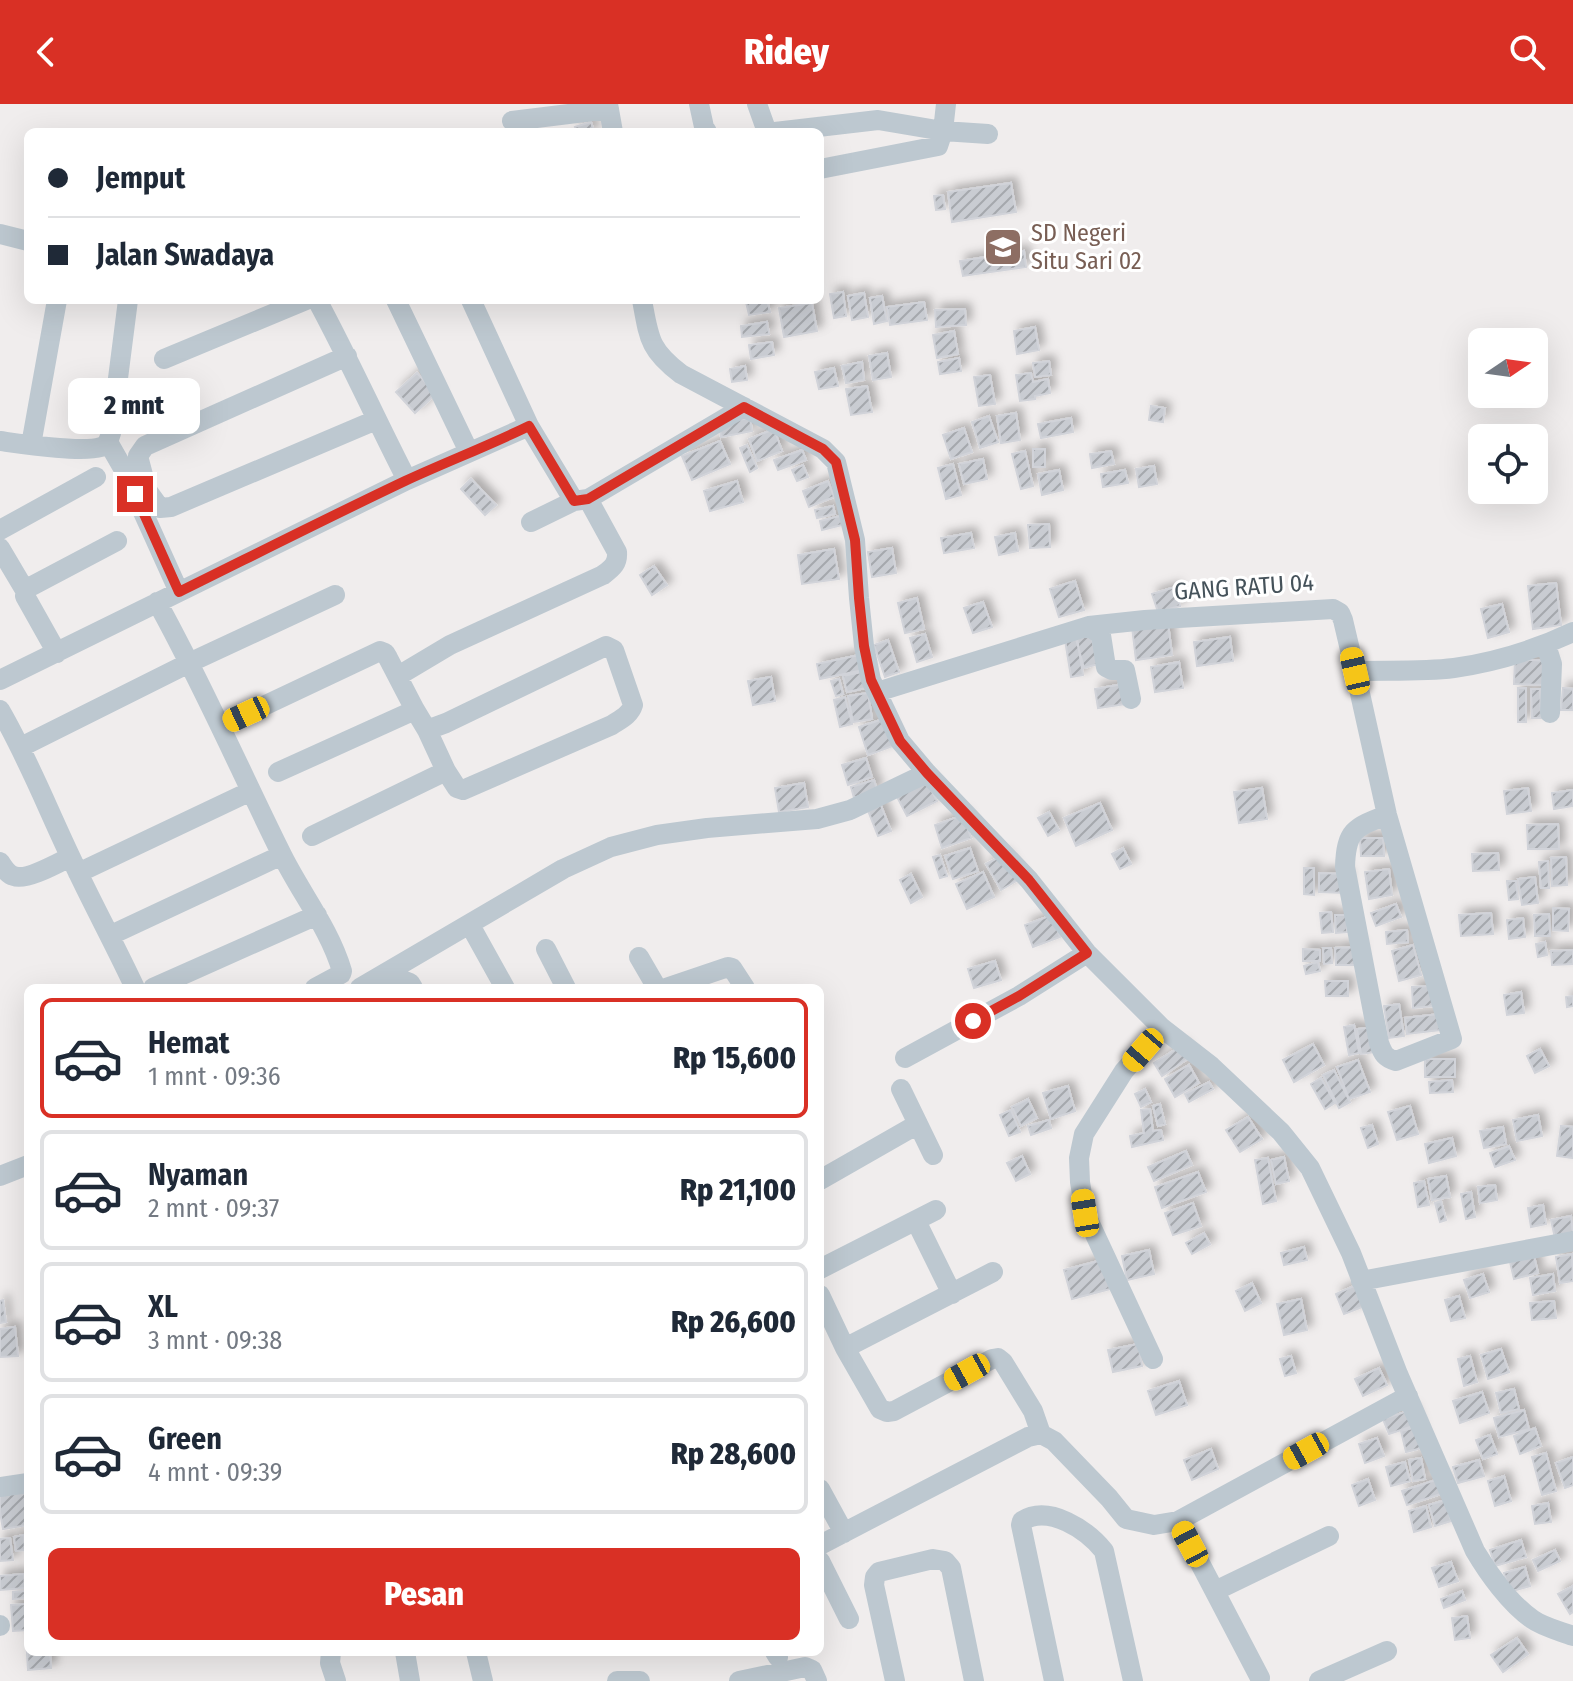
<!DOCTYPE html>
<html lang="id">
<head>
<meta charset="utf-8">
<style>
  body { margin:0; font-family:"Fira Sans Condensed",sans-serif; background:#f6f6f7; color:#1f2937; height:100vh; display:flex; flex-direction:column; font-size:30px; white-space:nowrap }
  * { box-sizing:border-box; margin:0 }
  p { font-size:26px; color:#747a83 }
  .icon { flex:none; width:44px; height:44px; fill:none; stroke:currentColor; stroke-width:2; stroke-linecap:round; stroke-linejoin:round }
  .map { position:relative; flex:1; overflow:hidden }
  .panel { position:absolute; left:24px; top:880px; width:800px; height:672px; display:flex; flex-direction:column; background:#fff; border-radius:12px; box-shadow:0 8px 32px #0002 }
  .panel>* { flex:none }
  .banner { position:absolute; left:24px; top:24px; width:800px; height:176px; border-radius:12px; box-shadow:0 8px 32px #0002; display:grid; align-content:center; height:176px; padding:0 24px; background:#fff }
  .needle { width:52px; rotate:77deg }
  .tools { position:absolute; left:1468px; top:224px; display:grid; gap:16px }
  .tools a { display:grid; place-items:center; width:80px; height:80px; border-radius:12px; background:#fff; box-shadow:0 8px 32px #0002; font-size:40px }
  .end { position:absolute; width:36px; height:36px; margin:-18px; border:10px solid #d93025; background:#fff; box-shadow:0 0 0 4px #fff }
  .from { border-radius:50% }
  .bubble { position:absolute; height:56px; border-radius:12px; background:#fff; box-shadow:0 8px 32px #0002; font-size:26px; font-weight:800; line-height:56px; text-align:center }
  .car { position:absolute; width:24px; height:48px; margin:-24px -12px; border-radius:10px; box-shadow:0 0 6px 2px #0007; background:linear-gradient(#f5c518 24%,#345 0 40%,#f5c518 0 76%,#345 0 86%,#f5c518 0) }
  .banner b { display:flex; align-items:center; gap:28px; height:76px; font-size:30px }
  .banner b+b { border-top:2px solid #e0e1e3 }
  .banner i { width:20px; height:20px; background:#1f2937 }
  ul { padding:14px 0 0; list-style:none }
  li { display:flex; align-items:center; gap:24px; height:120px; margin:0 16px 12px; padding:0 8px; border:4px solid #e0e1e3; border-radius:12px }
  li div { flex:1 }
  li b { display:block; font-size:30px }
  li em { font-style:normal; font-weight:800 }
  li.selected { border-color:#d93025 }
  li>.icon { width:72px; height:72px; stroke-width:1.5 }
  .button { display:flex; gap:16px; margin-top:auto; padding:16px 24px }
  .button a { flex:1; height:92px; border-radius:12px; background:#d93025; color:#fff; font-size:32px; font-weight:800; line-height:92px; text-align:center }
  header { display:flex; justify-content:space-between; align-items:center; height:104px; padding:0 24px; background:#d93025; color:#fff; font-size:36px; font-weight:800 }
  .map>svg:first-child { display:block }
</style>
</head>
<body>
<header><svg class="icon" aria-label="back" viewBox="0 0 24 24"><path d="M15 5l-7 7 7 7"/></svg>Ridey<svg class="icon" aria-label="search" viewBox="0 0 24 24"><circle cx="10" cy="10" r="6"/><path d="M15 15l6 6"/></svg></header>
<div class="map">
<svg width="1573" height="1577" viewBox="0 0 1573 1577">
  <defs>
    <pattern id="building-hatch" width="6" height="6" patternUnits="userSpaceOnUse" patternTransform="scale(2)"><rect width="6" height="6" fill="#c9ccd2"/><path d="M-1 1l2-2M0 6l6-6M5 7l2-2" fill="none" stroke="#a5a8ad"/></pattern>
    <filter id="shadow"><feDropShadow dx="5.5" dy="-5.5" stdDeviation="4" flood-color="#0004"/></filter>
  </defs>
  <rect width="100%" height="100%" fill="#f0eded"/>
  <path fill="url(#building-hatch)" stroke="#d1d3d9" stroke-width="2" filter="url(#shadow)" d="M591,18l3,10h-17l-2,-5z
    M1011,79l5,29 -64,10 -4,-30z
    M943,91l2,14 -9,1 -2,-14z
    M1024,147l2,16 -63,9 -3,-15z
    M843,188l3,24 -12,2 -4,-24z
    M864,189l4,24 -16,3 -4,-24z
    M882,192l5,25 -13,3 -4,-26z
    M760,196h7l3,12 -21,3 -3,-13z
    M924,198l3,18 -37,5 -3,-18z
    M812,199l5,28 -33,6 -5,-29z
    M965,205l1,16 -30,2 -1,-17z
    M767,218l2,12 -27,3 -1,-11z
    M1035,223l4,23 -22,4 -3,-23z
    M954,227l4,23 -21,4 -4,-23z
    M772,238l2,13 -23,4 -2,-14z
    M887,249l4,24 -18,3 -4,-24z
    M959,254l2,13 -21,3 -2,-12z
    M1049,257l2,14 -16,2 -2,-14z
    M862,258l2,18 -18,3 -4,-17z
    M745,262l2,14 -15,2 -2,-13z
    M834,264l4,18 -19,3 -4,-17z
    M417,269l19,21 -21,19 -19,-21z
    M1031,269l2,9 15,-3 2,14 -15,3v3l-15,2 -4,-26z
    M990,271l5,29 -16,2 -5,-29z
    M867,282l5,26 -21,3 -5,-26z
    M1151,302l14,2 -2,14 -14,-2z
    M1016,309l4,27 -19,3 -4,-27z
    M989,312l9,26 -18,6 -8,-26z
    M750,314l2,13 -31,6 -2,-14z
    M1071,314l2,14 -32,6 -3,-14z
    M964,324l8,24 -21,7 -8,-24z
    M774,325l8,22 -25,10 -8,-22z
    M720,337l10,23 -38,16 -10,-24z
    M747,341l10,23 -7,4 -10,-24z
    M1033,345h12v18h-12z
    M802,346l4,10 -28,10 -4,-10z
    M1025,347l8,35 -12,3 -9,-35z
    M1111,347l3,13 -22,4 -2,-14z
    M983,355l4,20 -23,5 -5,-20z
    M953,360l8,31 -15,4 -8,-31z
    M803,361l5,12 -11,4 -5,-11z
    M1154,362l3,18 -18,3 -3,-18z
    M1059,366l4,20 -21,5 -4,-21z
    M1125,366l3,13 -25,4 -2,-13z
    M471,375l25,26 -11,10 -24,-26z
    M737,377l6,21 -33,9 -6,-20z
    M828,377l6,16 -25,10 -6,-16z
    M833,402l2,8 -18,4 -2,-8z
    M840,412l2,9 -20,5 -2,-9z
    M1049,420l1,23 -20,1 -2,-23z
    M971,429l3,15 -30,5 -3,-15z
    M1015,429l3,18 -19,4 -4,-18z
    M892,444l4,25 -24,4 -4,-25z
    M834,445l5,30 -37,5 -4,-29z
    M654,462l13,19 -15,10 -12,-20z
    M1075,477l9,29 -25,7 -9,-28z
    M1556,479l5,42 -28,4 -5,-43z
    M1175,483l5,19 -22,6 -6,-18z
    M917,494l7,31 -19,4 -7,-30z
    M983,498l9,25 -19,6 -9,-25z
    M1502,500l7,28 -21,6 -7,-29z
    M1168,519l4,32 -36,5 -4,-33z
    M925,530l7,23 -15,5 -7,-24z
    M1091,531l7,29 -14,4 -8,-29z
    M1230,533l3,24 -36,5 -3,-24z
    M1077,534l6,37 -12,2 -6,-37z
    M888,536l11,32 -14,5 -11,-32z
    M864,550l4,15 -48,10 -3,-15z
    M1515,555l33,2 -2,24 -32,-1z
    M1179,558l4,26 -28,4 -4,-25z
    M862,568l4,16 -19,4 -4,-16z
    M771,573l4,24 -22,4 -5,-24z
    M839,575l4,15 -7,2 -5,-15z
    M1123,580l3,20 -28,4 -3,-19z
    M1518,584h8v34h-8z
    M1563,584l10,1v21h-12z
    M1531,585h9l1,29h-9z
    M868,589l4,26 -19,3 -5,-26z
    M845,593l7,27 -12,3 -6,-27z
    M883,615l10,27 -25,9 -9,-28z
    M866,654l6,19 -24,8 -6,-20z
    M874,676l3,10 -23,8 -3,-11z
    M926,676l11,21 -30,15 -11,-21z
    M804,679l4,24 -29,5 -4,-24z
    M1262,684l5,31 -28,4 -5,-31z
    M1528,684l3,23 -24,3 -3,-23z
    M1573,686v16l-19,3 -2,-16z
    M880,699l11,28 -13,5 -11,-28z
    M1100,699l12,27 -36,16 -12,-28z
    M1049,708l10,18 -11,6 -10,-18z
    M963,711l8,23 -29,10 -7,-23z
    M1558,720l1,25h-31l-1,-24z
    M1360,734h23l1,18h-23z
    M970,744l8,23 -25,8 -8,-23z
    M1123,744l8,16 -11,5 -8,-15z
    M1498,749l1,17 -26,1 -1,-17z
    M940,751l7,21 -7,2 -7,-21z
    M1003,751l15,25 -17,10 -15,-26z
    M1566,753l1,28 -15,1 -1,-28z
    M1548,757l1,27h-8l-2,-26z
    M1304,764h10v27l-10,-1z
    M1389,765l3,26 -23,4 -4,-27z
    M983,768l11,25 -27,12 -11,-25z
    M1319,769l27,1v19l-27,-1z
    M911,770l11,23 -11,6 -11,-23z
    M1535,773l3,26 -16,2 -4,-26z
    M1507,777h9l2,18 -9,1z
    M1396,800l5,13 -25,9 -5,-13z
    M1553,804l16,1 -1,22 -15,-1z
    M1331,808l2,20 -11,1 -2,-20z
    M1491,809l2,21 -32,2 -2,-21z
    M1549,810l1,22h-15l-1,-21z
    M1052,811l8,22 -27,10 -8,-22z
    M1335,811h12v17l-11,1z
    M1523,814l2,19 -16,2 -2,-19z
    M1407,826l1,12 -21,2 -1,-12z
    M1545,838l2,13 -9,2 -2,-13z
    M1413,841l8,30 -22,6 -7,-30z
    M1358,843v18h-22l-1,-17z
    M1323,844h8l1,15 -8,1z
    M1303,845l17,1v11h-17z
    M1573,846v14l-21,1 -1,-14z
    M995,857l6,19 -27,8 -6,-19z
    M1318,858l2,9 -14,3 -2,-8z
    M1325,877h23v15h-22z
    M1431,882l2,20 -20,2 -1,-21z
    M1521,888l3,21 -17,2 -3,-20z
    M1573,892v10l-6,1 -1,-10z
    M1399,900l5,32 -15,2 -5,-32z
    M1439,910l1,16 -33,4 -2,-16z
    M1354,921l5,28 -10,2 -5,-28z
    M1373,923l3,25 -15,2 -4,-25z
    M1313,940l11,21 -30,17 -11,-22z
    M1181,942l8,12 -27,18 -8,-13z
    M1540,945l9,17 -14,7 -8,-17z
    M1425,955h30v18h-30z
    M1358,956l12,32 -21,7 -12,-32z
    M1189,961l10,18 -24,14 -10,-18z
    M1334,966l16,32 -11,6 -16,-33z
    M1321,974l14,25 -10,6 -14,-25z
    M1452,976l1,12 -23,1 -1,-11z
    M1209,978l4,7 -24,13 -4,-8z
    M1068,982l7,25 -24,8 -8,-26z
    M1145,985l6,13 -10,5 -6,-13z
    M1028,995l9,19 -16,8 -9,-19z
    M1160,1000l5,20 -7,2 -5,-20z
    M1410,1002l8,28 -21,6 -9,-28z
    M1150,1005l3,22 8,-1 2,10 -31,7 -2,-11 14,-3 -3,-23z
    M1011,1006l9,22 -11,4 -9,-21z
    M1538,1011l4,21 -25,5 -4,-21z
    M1248,1013l14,22 -22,13 -14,-22z
    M1049,1016l2,8 -20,7 -3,-9z
    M1372,1021l6,19 -10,4 -7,-20z
    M1561,1022l12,1v31l-16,-2z
    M1503,1023l3,17 -22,4 -4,-17z
    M1452,1034l4,18 -27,7 -4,-19z
    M1509,1042l6,14 -20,7 -5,-14z
    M1186,1047l6,14 -38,16 -6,-14z
    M1022,1052l8,18 -14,7 -9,-18z
    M1284,1053l5,24 -13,3 -5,-24z
    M1268,1054l8,43 -13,3 -8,-44z
    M1198,1068l8,20 -44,16 -7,-21z
    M1446,1072l4,21 -18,3 -4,-21z
    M1424,1077l5,24 -11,2 -4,-24z
    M1495,1081l2,15 -17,3 -2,-16z
    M1471,1088l4,25 -9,2 -5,-25z
    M1441,1097l5,19 -6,2 -5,-19z
    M1193,1099l8,23 -28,9 -8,-22z
    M1543,1101l3,19 -15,3 -3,-19z
    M1571,1112l2,19 -18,3 -4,-18z
    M1204,1129l6,11 -18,10 -6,-11z
    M1304,1143l3,13 -23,5 -3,-12z
    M1149,1146l5,24 -27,6 -5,-24z
    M1572,1150l1,27 -13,2 -4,-26z
    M1534,1152l4,17 -24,6 -4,-17z
    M1102,1156l8,29 -38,10 -8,-29z
    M1483,1170l6,18 -19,6 -6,-18z
    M1553,1170l2,17 -22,4 -3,-17z
    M1252,1179l9,20 -16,8 -9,-20z
    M1356,1181l9,21 -21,8 -8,-20z
    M1459,1192l6,22 -14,3 -6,-21z
    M1301,1195l6,31 -23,5 -7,-31z
    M3,1196l3,22 -6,1v-22z
    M1554,1197l2,17 -24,2 -2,-17z
    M15,1223l3,29 -18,1v-28z
    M1138,1240l4,22 -29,6 -5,-22z
    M1501,1245l8,23 -21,7 -7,-24z
    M1291,1252l5,17 -11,3 -5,-17z
    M1470,1252l7,26 -13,4 -6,-27z
    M1379,1264l8,17 -24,11 -8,-17z
    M1179,1277l8,24 -31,10 -8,-24z
    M1514,1285l5,20 -18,4 -5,-20z
    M1482,1288l7,21 -29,10 -7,-22z
    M1411,1306l5,15 -27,9 -6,-15z
    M1524,1306l5,19 -30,8 -5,-19z
    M1417,1323l5,21 -16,4 -5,-21z
    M1535,1324l6,18 -21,8 -6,-18z
    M1490,1331l7,19 -14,5 -7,-19z
    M1377,1334l7,18 -19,7 -6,-19z
    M1211,1345l7,20 -26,11 -8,-20z
    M1546,1349l10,38 -14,4 -10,-38z
    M1573,1353v28l-8,3 -9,-25z
    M1421,1354l4,21 -12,2 -4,-21z
    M1479,1356l5,16 -26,7 -5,-16z
    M1405,1358l5,19 -19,5 -5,-19z
    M1504,1372l7,25 -16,5 -7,-25z
    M1442,1374l5,14 -40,13 -5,-14z
    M1368,1375l7,21 -16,6 -7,-21z
    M28,1384v37l-25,4 -3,-17v-20z
    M1445,1396l6,21 -16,5 -6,-21z
    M1548,1399l3,19 -16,2 -3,-18z
    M1426,1402l5,21 -17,5 -5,-21z
    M24,1431l1,15 -9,1 -2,-14z
    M10,1434l3,22 -13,1v-22z
    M1521,1436l5,17 -31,9 -5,-16z
    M1555,1446l5,11 -22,10 -5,-11z
    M1451,1458l7,19 -19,6 -7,-19z
    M1525,1463l5,19 -21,6 -5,-19z
    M24,1470l1,14 -25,2v-14z
    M1573,1482v26l-3,2 -12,-20z
    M25,1487l1,7 -13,1v-7z
    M1462,1487l3,9 -21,8 -3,-9z
    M28,1500v26l-15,1 -2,-26z
    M1467,1512l3,22 -15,2 -3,-22z
    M26,1534h2v14h22l1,16 -23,2z
    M1517,1534l11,16 -25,18 -12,-17z"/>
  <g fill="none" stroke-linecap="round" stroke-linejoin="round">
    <path stroke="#bdc8d0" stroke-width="20" d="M608,0l5,28
      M699,0l5,23 3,5
      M757,0l10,28
      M512,17l97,-12
      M775,28l103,-12 65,11 45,3
      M820,65l118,-23 5,-15 3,-27
      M0,130l28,7
      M317,196c32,59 59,120 90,180
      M396,196l73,152
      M471,196l58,126
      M642,196c7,38 7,50 39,74l142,75 13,13 19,78 4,58 5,48 7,34 29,61 27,32 102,107 58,73 75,75 49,38 70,66 29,36 41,85 47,121 77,177c13,22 35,53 57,68 11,8 28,12 41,17
      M347,252l-202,90 -7,10 9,34 13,18 11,-1 205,-87
      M164,255l142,-59
      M0,337c22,3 81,12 101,6 7,-2 8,-8 10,-14l17,-133
      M108,338l16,28 55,122
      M31,341l26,-145
      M531,418l43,-21
      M0,426l96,-53
      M0,444l26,44
      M157,498c45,81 82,166 123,249 19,40 49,76 62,120l-1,3 -26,14
      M1089,522l12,9 5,32 6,3h13l6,29
      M1546,541l6,19 -2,49
      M57,549l-32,-57 3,-8 89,-47
      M1355,567l32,144 65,224 -56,22c-11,-3 -13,-7 -17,-18l-34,-176c1,-37 10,-40 42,-52
      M398,572l52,-31 153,-70c9,-7 15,-11 14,-23l-29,-53
      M0,576l407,-200 122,-54 45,75 14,-2 156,-92
      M877,588l212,-66 56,-6 188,-11 7,4 3,7 12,51c33,-1 67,1 99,-3 42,-6 81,-18 119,-36
      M0,606c28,48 48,100 72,150 20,43 43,85 63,128
      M221,622l159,-75 5,2 3,5 27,52 12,20 19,41 11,17 6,2 149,-65c9,-6 18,-10 21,-20l-19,-55 -8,-4 -160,77 -19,7
      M21,643l170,-85 144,-67
      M278,668l137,-62
      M312,732l134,-65
      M0,758c4,6 7,12 14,14 12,5 44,-13 56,-19
      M78,769l173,-82
      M470,821l35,63
      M111,831l171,-80
      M546,845l20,39
      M639,853l18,31
      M153,884l164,-73
      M360,884l203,-119 48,-22 46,-12 50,-7 110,-9 33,-9 77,-37
      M393,884l12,-7 5,2 3,5
      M666,884l62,-21 4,1 13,20
      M905,954l114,-62 68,-43
      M901,985l32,66
      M0,1072l28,-11
      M820,1076l98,-56
      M916,1117l36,73
      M820,1165l116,-59
      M1361,1177l212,-40
      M820,1191l25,53 35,61 7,3 7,-1 98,-52 6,-1 5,4 30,49 8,23
      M845,1244l148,-76
      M1153,1255l-68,-146 -5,-31 -1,-24 5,-24 40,-63 38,-43
      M0,1383l28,-4
      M820,1385l24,44
      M1178,1417l82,157
      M820,1441l208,-108 13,-3 13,7 55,57 17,21 28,6 24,-4 230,-125
      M820,1457l29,58
      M1215,1487l114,-55
      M0,1521v1
      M331,1548l-1,11 6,18
      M405,1548l5,29
      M476,1548l7,29
      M775,1548l3,5
      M617,1577h23
      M739,1577l66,-14 7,3 5,11
      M895,1577l-21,-96 1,-8 4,-5 54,-13 12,2 6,7 23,113
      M1054,1577l-33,-156 1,-4c27,-17 65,9 82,30l29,130
      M1319,1577l68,-30"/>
  </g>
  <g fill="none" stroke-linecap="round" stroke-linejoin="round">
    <path stroke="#d93025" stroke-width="10" d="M135,390l44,98c75,-37 150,-75 226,-111 41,-19 83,-35 124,-55l45,75 14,-2 156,-92 79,42 13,13 19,78 4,58 5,48 7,34 29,61 27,32 102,107 58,73 -68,43 -46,25"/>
  </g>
  <defs>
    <g id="school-square" transform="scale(2)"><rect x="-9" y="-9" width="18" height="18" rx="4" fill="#8d6e63" stroke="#fff"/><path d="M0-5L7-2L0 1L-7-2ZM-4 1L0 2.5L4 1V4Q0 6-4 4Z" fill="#fff"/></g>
  </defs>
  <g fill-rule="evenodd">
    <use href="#school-square" x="1003" y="143"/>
  </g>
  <g text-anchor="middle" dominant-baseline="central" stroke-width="6" stroke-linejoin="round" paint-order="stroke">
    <g font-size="24" fill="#785e54" stroke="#fff" text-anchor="start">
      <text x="1031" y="129">SD Negeri<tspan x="1031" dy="28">Situ Sari 02</tspan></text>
    </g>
    <g font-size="24" fill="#45525a" stroke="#fff">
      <text transform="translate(1244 483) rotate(-4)">GANG RATU 04</text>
    </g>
  </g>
</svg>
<div class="tools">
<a><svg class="needle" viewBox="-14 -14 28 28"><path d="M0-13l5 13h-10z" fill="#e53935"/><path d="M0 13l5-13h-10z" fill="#747a83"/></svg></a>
<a><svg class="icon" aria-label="locate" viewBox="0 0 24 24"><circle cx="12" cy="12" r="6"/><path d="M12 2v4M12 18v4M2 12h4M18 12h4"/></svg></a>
</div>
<i class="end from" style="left:973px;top:917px"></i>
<i class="end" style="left:135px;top:390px"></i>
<div class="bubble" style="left:68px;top:274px;width:132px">2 mnt</div>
<i class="car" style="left:1355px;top:567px;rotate:347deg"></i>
<i class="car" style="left:246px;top:610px;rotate:245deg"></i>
<i class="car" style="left:1143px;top:946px;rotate:221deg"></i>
<i class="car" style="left:1085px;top:1109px;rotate:351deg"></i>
<i class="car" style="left:967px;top:1268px;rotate:241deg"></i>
<i class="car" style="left:1306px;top:1347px;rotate:241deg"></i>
<i class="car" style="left:1190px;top:1440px;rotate:332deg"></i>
<div class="banner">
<b><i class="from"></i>Jemput</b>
<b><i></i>Jalan Swadaya</b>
</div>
<section class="panel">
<ul>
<li class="selected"><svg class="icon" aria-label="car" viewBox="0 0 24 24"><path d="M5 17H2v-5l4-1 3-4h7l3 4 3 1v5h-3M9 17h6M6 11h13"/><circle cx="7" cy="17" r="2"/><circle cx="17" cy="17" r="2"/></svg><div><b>Hemat</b><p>1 mnt · 09:36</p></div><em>Rp 15,600</em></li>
<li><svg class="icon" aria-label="car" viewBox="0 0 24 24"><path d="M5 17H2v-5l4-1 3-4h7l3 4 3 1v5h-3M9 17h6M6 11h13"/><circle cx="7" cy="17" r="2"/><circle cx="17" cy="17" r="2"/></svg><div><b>Nyaman</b><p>2 mnt · 09:37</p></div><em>Rp 21,100</em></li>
<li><svg class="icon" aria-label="car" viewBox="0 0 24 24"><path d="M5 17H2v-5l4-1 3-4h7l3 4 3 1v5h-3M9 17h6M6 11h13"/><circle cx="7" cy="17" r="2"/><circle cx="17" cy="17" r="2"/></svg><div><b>XL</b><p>3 mnt · 09:38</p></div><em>Rp 26,600</em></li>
<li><svg class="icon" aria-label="car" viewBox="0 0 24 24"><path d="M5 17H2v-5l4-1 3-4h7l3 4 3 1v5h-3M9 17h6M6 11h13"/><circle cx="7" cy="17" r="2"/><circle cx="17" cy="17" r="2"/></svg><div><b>Green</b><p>4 mnt · 09:39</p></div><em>Rp 28,600</em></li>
</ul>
<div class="button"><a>Pesan</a></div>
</section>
</div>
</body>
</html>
